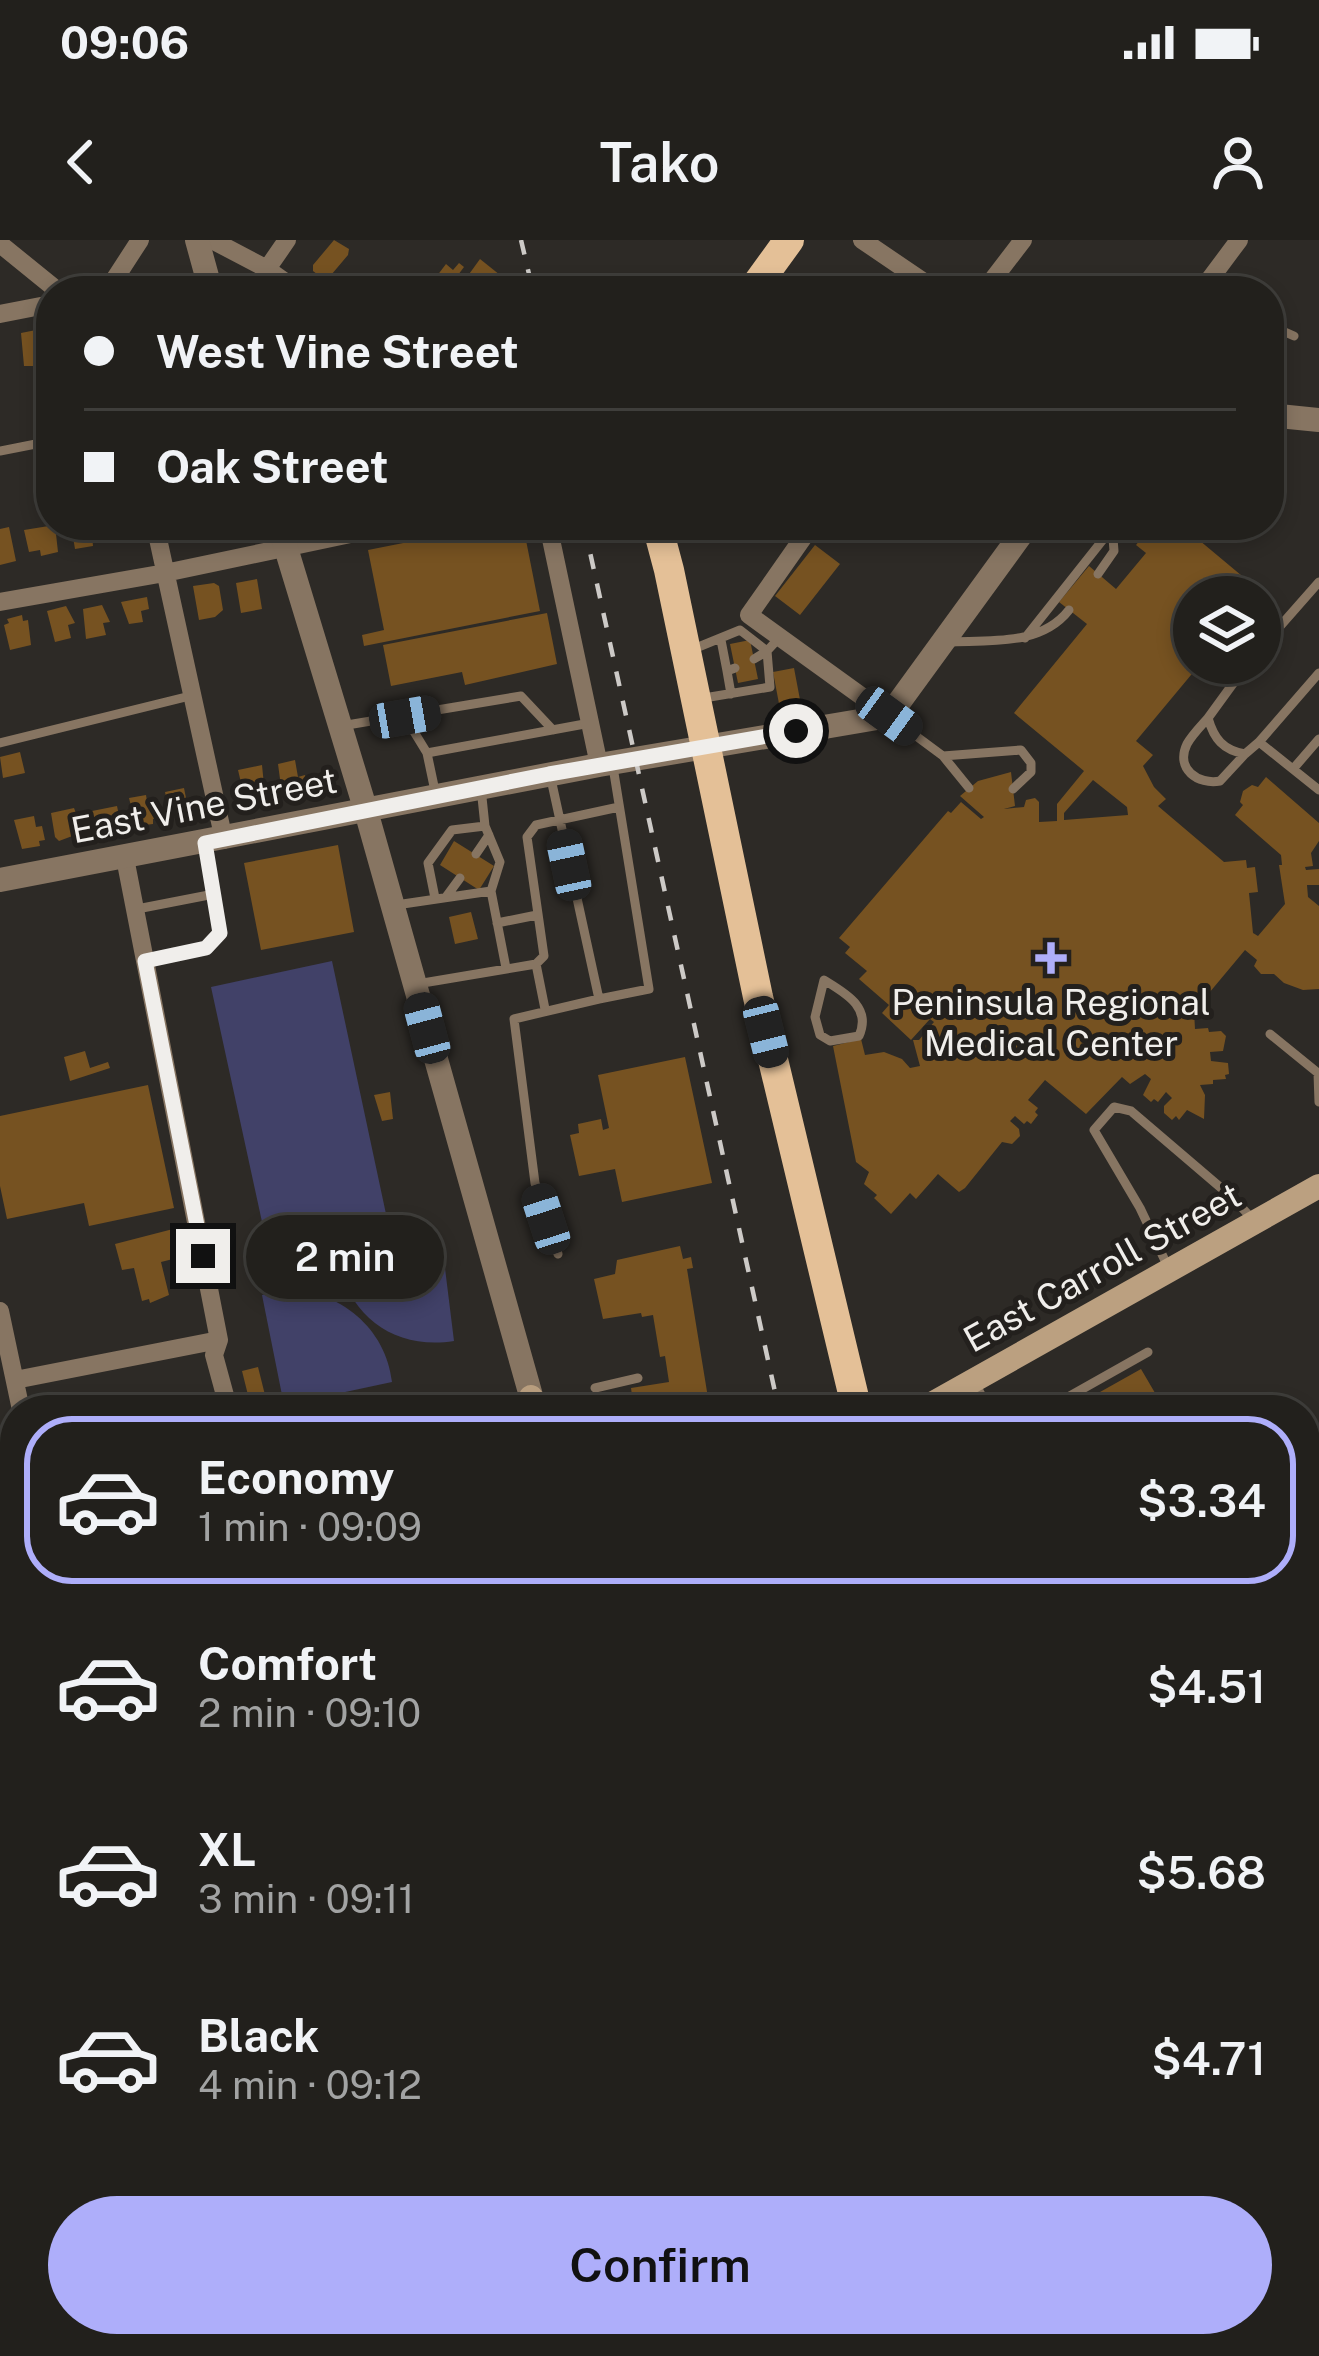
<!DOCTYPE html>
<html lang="en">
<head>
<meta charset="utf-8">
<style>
  body { margin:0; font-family:"Public Sans",sans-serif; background:#2e2d29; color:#f1f3f6; height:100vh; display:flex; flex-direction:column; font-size:45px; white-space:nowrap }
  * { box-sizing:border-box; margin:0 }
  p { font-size:39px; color:#a2a3a3 }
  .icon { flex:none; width:66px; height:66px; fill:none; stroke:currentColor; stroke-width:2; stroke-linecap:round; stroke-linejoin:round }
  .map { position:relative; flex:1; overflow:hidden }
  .drawer { position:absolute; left:0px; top:1155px; width:1320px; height:963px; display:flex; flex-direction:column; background:#22201c; border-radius:48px 48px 0 0; box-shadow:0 6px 18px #0003,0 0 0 3px #3f3e3b }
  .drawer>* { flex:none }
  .top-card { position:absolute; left:36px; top:36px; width:1248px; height:264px; border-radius:48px; box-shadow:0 6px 18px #0003,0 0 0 3px #3f3e3b; display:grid; align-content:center; height:264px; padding:0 48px; background:#22201c }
  .buttons { position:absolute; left:1173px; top:336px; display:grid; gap:24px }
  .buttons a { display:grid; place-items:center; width:108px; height:108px; border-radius:50%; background:#22201c; box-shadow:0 6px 18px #0003,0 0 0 3px #3f3e3b; font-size:60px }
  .end { position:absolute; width:54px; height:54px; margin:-27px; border:15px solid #f0eeeb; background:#111; box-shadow:0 0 0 6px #111 }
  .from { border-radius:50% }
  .bubble { position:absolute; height:84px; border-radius:42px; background:#22201c; box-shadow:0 6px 18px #0003,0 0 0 3px #3f3e3b; font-size:39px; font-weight:600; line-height:84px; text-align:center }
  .car { position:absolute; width:36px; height:72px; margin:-36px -18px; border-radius:15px; box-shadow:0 0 9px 3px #0007; background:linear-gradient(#222 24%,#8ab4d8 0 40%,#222 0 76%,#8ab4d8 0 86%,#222 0) }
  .top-card b { display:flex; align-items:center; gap:42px; height:114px; font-size:45px }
  .top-card b+b { border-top:3px solid #3f3e3b }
  .top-card i { width:30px; height:30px; background:#f1f3f6 }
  ul { padding:21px 0 0; list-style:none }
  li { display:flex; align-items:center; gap:36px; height:168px; margin:0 24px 18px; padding:0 24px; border:6px solid transparent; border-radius:48px }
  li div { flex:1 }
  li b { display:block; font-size:45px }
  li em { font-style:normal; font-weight:600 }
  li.on { border-color:#aeaefa }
  li>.icon { width:108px; height:108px; stroke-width:1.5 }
  .action { display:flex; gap:24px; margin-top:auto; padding:24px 48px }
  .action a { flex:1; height:138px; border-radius:72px; background:#aeaefa; color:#111; font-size:48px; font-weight:600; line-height:138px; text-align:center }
  .status { display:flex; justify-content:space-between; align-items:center; height:84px; padding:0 60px; background:#22201c; direction:ltr }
  .status svg { height:33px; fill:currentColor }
  header { display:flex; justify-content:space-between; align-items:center; height:156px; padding:0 48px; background:#22201c; font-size:54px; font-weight:600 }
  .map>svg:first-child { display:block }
</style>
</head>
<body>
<div class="status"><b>09:06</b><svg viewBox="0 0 49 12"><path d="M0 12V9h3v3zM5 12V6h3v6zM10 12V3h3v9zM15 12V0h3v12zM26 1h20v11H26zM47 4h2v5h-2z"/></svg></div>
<header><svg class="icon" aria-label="back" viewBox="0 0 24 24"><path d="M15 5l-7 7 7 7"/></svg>Tako<svg class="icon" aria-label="person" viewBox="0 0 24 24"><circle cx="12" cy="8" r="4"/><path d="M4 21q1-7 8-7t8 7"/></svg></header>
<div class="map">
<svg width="1319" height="2116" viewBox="0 0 1319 2116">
  <rect width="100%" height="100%" fill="#2d2a26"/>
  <path fill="#414168" d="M332,721l57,267 -120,26 -58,-267z
    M437,1000l5,4 12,97c-60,10 -110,-27 -116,-88z
    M287,1049c53,2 99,39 105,93l-103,22 -6,-4 -21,-105z
    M15,1900v203h420l8,13h-443v-215z"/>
  <path fill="#19133f" d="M15,2094v9h313l-66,13h-262v-17z"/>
  <path fill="#765221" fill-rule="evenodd" d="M334,0l15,9 -1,6 -22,26 -13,-10v-6z
    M480,19l20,16 -13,16 -20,-14z
    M459,23l5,4 -18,24 -19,-2 19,-25 7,6z
    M36,90l1,6 4,-1 5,24 -8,2 1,5h-15l-3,-33z
    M55,285l3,27 -17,4 -1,-6 -11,2 -5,-22z
    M71,285h20l2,21 -18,3z
    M494,285h29l17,86 -176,35 -2,-11 22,-5 -16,-80z
    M1170,285h11l79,66 -5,6h-61v66h7l-65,78 17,14 -10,11 11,21 12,12 -8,7 66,56 22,-2 1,8 8,-1 3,25 -9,1 4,40 5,3 27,-32 -6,-39h3l-1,-10 -46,-40 8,-10 -3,-3 3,-11 9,-6 6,2 8,-10 53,46v18l-8,12 2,13 -8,1 1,3 13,-1v16h-12l1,12 11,9v83l-16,1 -19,-7 -10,-9h-13l-7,-8 3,-6 -12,-10 -51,61 1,18 13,-1 1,4 12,-1 5,5 -3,15 -13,1 1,9 17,2 1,11 -4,1 1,4 -13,1v4l-13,1 5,10 -1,24 -17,-9 -8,10 -3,-4 -4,4 -8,-7v-7l8,-8 -6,-6 -8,10 -4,-3 -3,3 -8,-7 8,-16 -6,-5 -15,10 -8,-7 -36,37 -41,-34 -17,20 10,8 -3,4 3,3 -7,9 -4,-3 -3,3 -9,-8 -5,5 9,8 1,7 -8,8 -10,-2 -37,46 -6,4 -21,-18 -22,25 -6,-6 -19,21 -17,-16 3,-3 -13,-11 5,-12 -13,-10 -23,-116 28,-7 4,16 19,-3 18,7 8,9 10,-2 -7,-26h6l15,-18 -4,-3 -19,21 -29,-27 7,-8 -30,-26 8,-8 -22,-18 5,-6 -11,-9 109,-127 3,2 10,-11 20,17 3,-2 -24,-21 18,-15 33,-9 4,34 -11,3 20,-2 2,-7 9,-2 4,4v20l18,-1v-17l27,-33 -70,-58 73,-89 -28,-22 30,-36 27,23 30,-36 -10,-8 15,-19 11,9zM1093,540l34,27 1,8 -64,5v-7z
    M9,287l7,34 -16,4v-36z
    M815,305l25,19 -40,51 -25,-19z
    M257,339l5,30 -21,4 -5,-30z
    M214,343l5,3 4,24 -8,7 -16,3 -6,-34z
    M147,357l2,12 -8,2 2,11 -14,2 -8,-22z
    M102,365l8,17 -7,1 3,12 -20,4 -3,-30z
    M66,366l9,17 -7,2 3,13 -16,4 -8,-31z
    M547,373l10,51 -92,21 -3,-13 -71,14 -8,-41z
    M22,375l1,6 5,-1 3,25 -21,5 -6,-25 5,-2 -2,-4z
    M750,400l8,39 -20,4 -8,-39z
    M794,428l7,37 -21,4 -7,-37z
    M20,512l5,21 -22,5 -3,-21z
    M295,520l3,17 7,-2 3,13 -10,2 1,4h-17l-4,-30z
    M262,525l3,30 -4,1 1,5 -16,3 -8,-34z
    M184,548l2,10 7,-1 3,13 -17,8 -1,-5 -8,2 -5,-23z
    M146,555l2,12 8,-2 2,13 -5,1v5l-17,2 -7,-28z
    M117,566l5,24 -30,3 -5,-21z
    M74,568l9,24 -24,9 -4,-4 -4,-24z
    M34,576l2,11 6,-1 3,14 -6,1 1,5 -18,3 -8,-29z
    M454,601l40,25 -15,24 -39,-25z
    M338,605l16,87 -93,18 -17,-87z
    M471,672l7,27 -23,5 -6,-27z
    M85,811l5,17 18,-6 2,6 -40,13 -6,-24z
    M685,817l27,126 -90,19 -7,-33 -36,7 -9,-41 9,-2 -1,-9 23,-5 2,11 6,-2 -11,-53z
    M148,845l26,123 -85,18 -5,-23 -77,16 -7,-33v-70z
    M390,852l3,27 -11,2 -8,-26z
    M173,989l8,28 -20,5 8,33 -19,8 -1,-4 -7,2 -8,-33 -12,2 -7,-26z
    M680,1006l3,13 8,-2 2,11 -6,1 23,141 -76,-1 -3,-21 38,-6 -4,-26 -5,1 -7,-42 -11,2 -1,-4 -38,6 -9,-40 21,-5 2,-14z
    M326,1021l3,18 -25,4 -2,-18z
    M258,1127l9,36 -16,4 -9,-36z
    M1141,1129l24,41h-97z
    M0,1244l15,1v151l-15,-1z
    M1305,1860l14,21v53l-14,10z
    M10,1989l5,3v24l-7,2 -8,-4v-22z
    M853,2103h73l5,13h-84l-3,-10z"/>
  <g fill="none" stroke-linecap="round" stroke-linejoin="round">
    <path stroke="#6d6a67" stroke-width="3" stroke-dasharray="6 6" stroke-linecap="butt" d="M1305,1378l14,-12
      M1305,1443l14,14
      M1305,1492l14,-7
      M0,2064l15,-21
      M0,2072l15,-9
      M0,2112l1,4
      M361,2116l17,-4 9,4"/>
    <path stroke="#877562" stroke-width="9" d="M1269,85l25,11
      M0,211l51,-10
      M1098,334l16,-23 -2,-26
      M1025,398l88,-111
      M721,400l6,31
      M948,402c42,-2 93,4 121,-32
      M1260,409l59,-67
      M691,410l49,-20 27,21 -13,8
      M1248,423l-40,55c6,21 15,32 37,36l14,-12 60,-69
      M731,454l-4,-23 8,-3
      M704,458l66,-11 -3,-36 12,-13
      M889,476l54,40
      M405,477l22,36
      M1208,478c-7,8 -16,17 -21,26 -12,25 11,41 33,37l25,-27
      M341,486l180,-30 32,34
      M1259,502l60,48
      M0,503l190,-47
      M1293,529l26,-30
      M551,539l48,220 -85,20 21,164 23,71
      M969,548l-26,-32 78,-6 10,13v9l-18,17
      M435,551l-8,-38 163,-30
      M485,586l15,36 -9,29
      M476,614l13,-19
      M446,657l14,-19
      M435,658l-7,-35 24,-33 33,-4 -4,-38
      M396,665l95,-14 15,77
      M137,669l77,-15
      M497,683l40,-8
      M145,721l61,-13 15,-15 -16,-90
      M824,740c21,13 48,27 35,56l-29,5 -10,-6 -5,-18z
      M417,744l119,-20
      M599,759l50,-10 -36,-222
      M545,769l-9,-45 8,-8 -17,-119 9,-12 83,-18
      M1270,794l48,39 1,29
      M1169,1029l-29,-61 -46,-78 20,-23 17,4 103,88 21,23
      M974,1141l15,29
      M595,1148l43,-10
      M1045,1170l103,-58
      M570,2103l4,13
      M1047,2103v13
      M1066,2103l7,10
      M1103,2103l9,13"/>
    <path stroke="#877562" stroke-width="18" d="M212,0l55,29 31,22
      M862,0l75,51
      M0,4l58,47
      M267,29l20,-29
      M107,51l33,-51
      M984,51l39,-51
      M1201,51l38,-51
      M0,74l51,-10
      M155,285l69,315
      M548,285l51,240
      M812,285l-63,90 140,101
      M0,362l165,-29 228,-48
      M125,618l94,482 -5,15 15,55
      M0,1071l21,99
      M15,1140l204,-40
      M462,1170l2,-1
      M0,1228l15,1
      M1305,1232l14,-15
      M0,1454l15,-2
      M1305,1600l14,-15
      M0,1682l15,-4
      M1305,1724l14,21
      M1305,1969l14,-10"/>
    <path stroke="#877562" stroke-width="24" d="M197,0l14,51
      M1269,175l50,5
      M279,285l87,286 169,599
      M0,640l599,-115 290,-49 139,-191
      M1305,1799l14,-9
      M0,1885l15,-1"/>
    <path stroke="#bba080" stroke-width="24" d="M531,1157l9,13
      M921,1170l398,-224
      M0,1479l15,-8"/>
    <path stroke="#e4c097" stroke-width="30" d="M752,51l37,-51
      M657,285l12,45 89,427 99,413
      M0,1627l15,11
      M457,2103l9,13
      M1143,2103l11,13
      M606,2116l39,-13"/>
    <path stroke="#cdcac7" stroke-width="4.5" stroke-dasharray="15 15" stroke-linecap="butt" d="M521,0l12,51
      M584,285l195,885
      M985,2103l3,13"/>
  </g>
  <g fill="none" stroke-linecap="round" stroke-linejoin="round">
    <path stroke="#f0eeeb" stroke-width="15" d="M203,1016l-58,-295 61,-13 14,-15 -15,-90 344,-69 247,-43"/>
  </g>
  <path fill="#aeaefa" stroke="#23201d" stroke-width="4.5" d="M1045 700h12v12h12v12h-12v12h-12v-12h-12v-12h12z"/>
  <g text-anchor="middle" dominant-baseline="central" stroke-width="10" stroke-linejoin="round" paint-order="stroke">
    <g font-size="36" fill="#f0eeeb" stroke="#23201d">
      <text transform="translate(204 565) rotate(-11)">East Vine Street</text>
      <text transform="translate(1102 1027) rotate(-29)">East Carroll Street</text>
    </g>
    <g font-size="36" fill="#f0eeeb" stroke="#23201d">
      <text x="1051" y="762">Peninsula Regional<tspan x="1051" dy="41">Medical Center</tspan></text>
    </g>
  </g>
</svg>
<div class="buttons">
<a><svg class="icon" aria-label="layers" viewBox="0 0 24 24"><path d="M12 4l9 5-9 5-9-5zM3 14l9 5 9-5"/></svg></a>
</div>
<i class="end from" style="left:796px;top:491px"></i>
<i class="end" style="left:203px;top:1016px"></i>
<div class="bubble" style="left:246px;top:975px;width:198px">2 min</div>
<i class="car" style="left:889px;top:476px;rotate:126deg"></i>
<i class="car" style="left:405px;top:477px;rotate:80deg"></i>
<i class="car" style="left:569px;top:625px;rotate:348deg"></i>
<i class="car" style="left:427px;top:788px;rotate:345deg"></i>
<i class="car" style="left:766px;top:792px;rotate:166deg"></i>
<i class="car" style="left:546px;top:979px;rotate:342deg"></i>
<div class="top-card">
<b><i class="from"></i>West Vine Street</b>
<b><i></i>Oak Street</b>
</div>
<section class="drawer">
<ul>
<li class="on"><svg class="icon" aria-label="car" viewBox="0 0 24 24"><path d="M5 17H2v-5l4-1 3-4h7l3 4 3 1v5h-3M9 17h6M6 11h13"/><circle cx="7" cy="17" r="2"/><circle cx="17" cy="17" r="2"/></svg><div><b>Economy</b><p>1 min · 09:09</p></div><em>$3.34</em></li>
<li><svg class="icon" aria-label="car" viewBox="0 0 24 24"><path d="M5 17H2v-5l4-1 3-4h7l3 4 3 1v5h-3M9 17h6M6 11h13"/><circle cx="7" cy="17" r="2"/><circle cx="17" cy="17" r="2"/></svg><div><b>Comfort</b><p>2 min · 09:10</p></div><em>$4.51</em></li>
<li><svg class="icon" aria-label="car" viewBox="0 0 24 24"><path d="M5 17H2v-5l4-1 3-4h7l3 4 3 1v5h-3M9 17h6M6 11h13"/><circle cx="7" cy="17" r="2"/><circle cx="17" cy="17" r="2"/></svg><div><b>XL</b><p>3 min · 09:11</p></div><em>$5.68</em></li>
<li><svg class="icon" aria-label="car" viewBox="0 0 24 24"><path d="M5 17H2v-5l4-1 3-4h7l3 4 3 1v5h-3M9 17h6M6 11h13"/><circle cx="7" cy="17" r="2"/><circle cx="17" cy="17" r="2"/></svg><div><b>Black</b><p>4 min · 09:12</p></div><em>$4.71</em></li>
</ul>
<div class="action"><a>Confirm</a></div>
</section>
</div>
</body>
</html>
